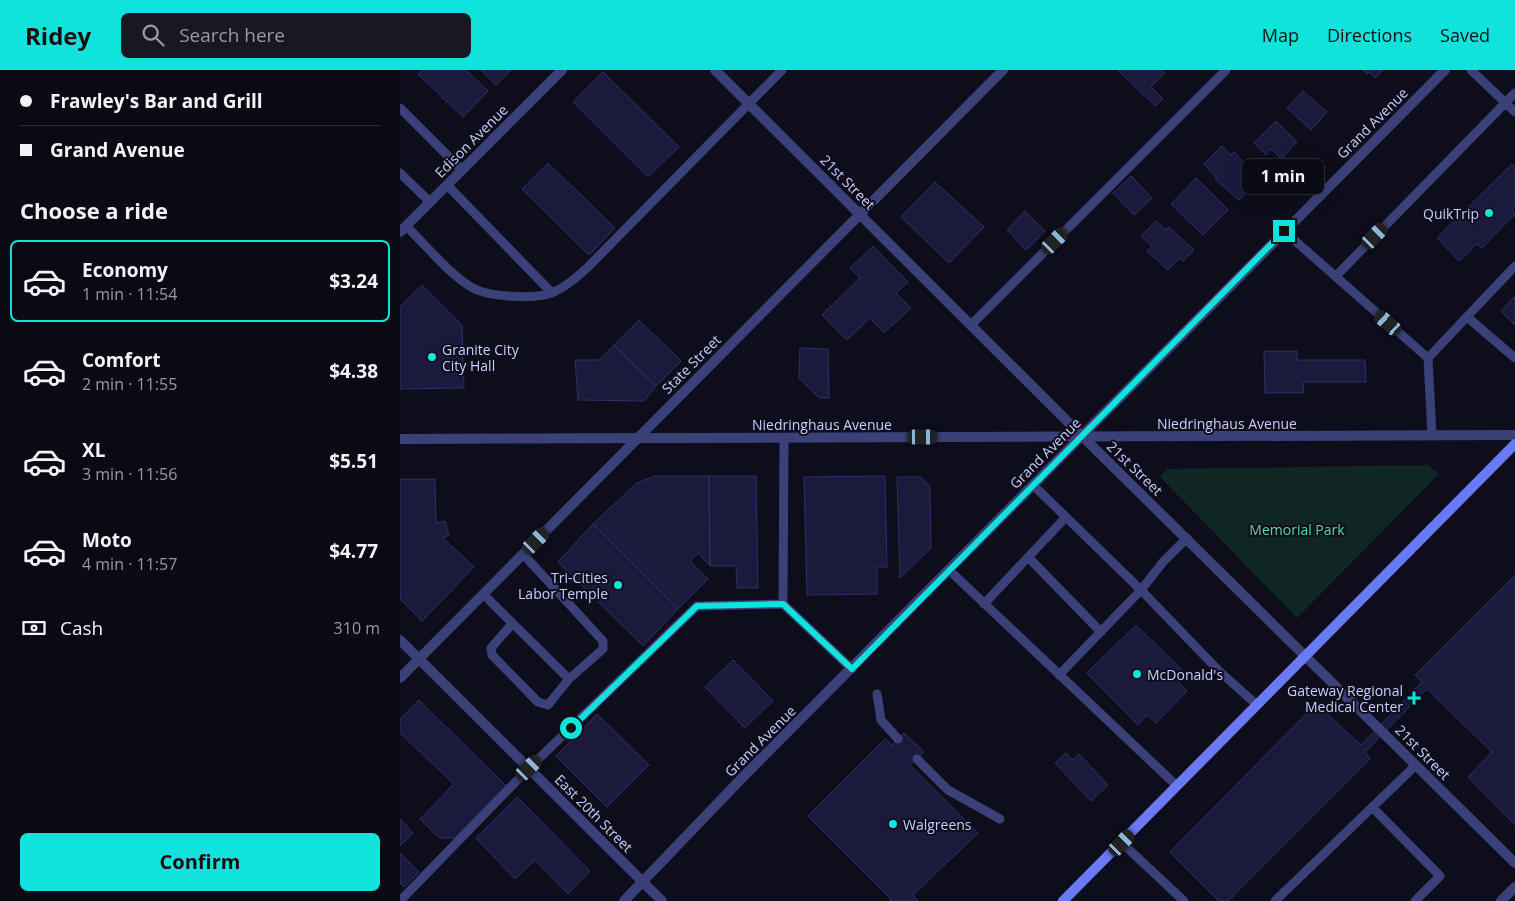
<!DOCTYPE html>
<html lang="en">
<head>
<meta charset="utf-8">
<style>
  body { margin:0; font-family:"Open Sans",sans-serif; background:#181822; color:#f1f3f6; height:100vh; display:flex; flex-direction:column; font-size:19px; white-space:nowrap }
  * { box-sizing:border-box; margin:0 }
  p { font-size:16px; color:#999aa0 }
  .icon { flex:none; width:28px; height:28px; fill:none; stroke:currentColor; stroke-width:2; stroke-linecap:round; stroke-linejoin:round }
  .map { position:relative; flex:1; overflow:hidden }
  .sheet { display:flex; flex-direction:column; background:#0a0a15; width:400px }
  .sheet>* { flex:none }
  .guide { display:grid; align-content:center; height:110px; padding:0 20px; background:#0a0a15 }
  .end { position:absolute; width:22px; height:22px; margin:-11px; border:6px solid #10e3db; background:#111; box-shadow:0 0 0 2px #111 }
  .from { border-radius:50% }
  .bubble { position:absolute; height:35px; border-radius:8px; background:#0a0a15; box-shadow:0 5px 20px #0002,0 0 0 1px #2a2b34; font-size:16px; font-weight:700; line-height:35px; text-align:center }
  .car { position:absolute; width:15px; height:30px; margin:-15px -8px; border-radius:6px; box-shadow:0 0 4px 1px #0007; background:linear-gradient(#222 24%,#8ab4d8 0 40%,#222 0 76%,#8ab4d8 0 86%,#222 0) }
  .guide b { display:flex; align-items:center; gap:18px; height:48px; font-size:19px }
  .guide b+b { border-top:1px solid #2a2b34 }
  .guide i { width:12px; height:12px; background:#f1f3f6 }
  ul { padding:0; list-style:none }
  li { display:flex; align-items:center; gap:15px; height:82px; margin:0 10px 8px; padding:0 10px; border:2px solid transparent; border-radius:8px }
  li div { flex:1 }
  li b { display:block; font-size:19px }
  li em { font-style:normal; font-weight:700 }
  li.selected { border-color:#10e3db }
  li>.icon { width:45px; height:45px; stroke-width:1.5 }
  h2 { padding:0 20px; font-size:22px; line-height:60px }
  .pay { display:flex; align-items:center; gap:12px; height:55px; padding:0 20px; font-size:19px }
  .pay p { margin-inline-start:auto }
  .cta { display:flex; gap:10px; margin-top:auto; padding:10px 20px }
  .cta a { flex:1; height:58px; border-radius:8px; background:#10e3db; color:#111; font-size:20px; font-weight:700; line-height:58px; text-align:center }
  header { display:flex; align-items:center; gap:30px; box-sizing:border-box; height:70px; padding:0 25px; background:#10e3db; color:#111 }
  header strong { font-size:24px }
  nav { display:flex; gap:28px; margin-inline-start:auto; font-size:18px }
  .search { width:350px; height:45px; background:#181822; display:flex; align-items:center; gap:12px; box-sizing:border-box; padding:0 18px; border-radius:8px; color:#999aa0; font-size:19px }
  main { display:flex; flex:1; min-height:0 }
  .map>svg:first-child { display:block }
</style>
</head>
<body>
<header>
<strong>Ridey</strong>
<div class="search"><svg class="icon" aria-label="search" viewBox="0 0 24 24"><circle cx="10" cy="10" r="6"/><path d="M15 15l6 6"/></svg>Search here</div>
<nav><a>Map</a><a>Directions</a><a>Saved</a></nav>
</header>
<main>
<section class="sheet">
<div class="guide">
<b><i class="from"></i>Frawley's Bar and Grill</b>
<b><i></i>Grand Avenue</b>
</div>
<h2>Choose a ride</h2>
<ul>
<li class="selected"><svg class="icon" aria-label="car" viewBox="0 0 24 24"><path d="M5 17H2v-5l4-1 3-4h7l3 4 3 1v5h-3M9 17h6M6 11h13"/><circle cx="7" cy="17" r="2"/><circle cx="17" cy="17" r="2"/></svg><div><b>Economy</b><p>1 min · 11:54</p></div><em>$3.24</em></li>
<li><svg class="icon" aria-label="car" viewBox="0 0 24 24"><path d="M5 17H2v-5l4-1 3-4h7l3 4 3 1v5h-3M9 17h6M6 11h13"/><circle cx="7" cy="17" r="2"/><circle cx="17" cy="17" r="2"/></svg><div><b>Comfort</b><p>2 min · 11:55</p></div><em>$4.38</em></li>
<li><svg class="icon" aria-label="car" viewBox="0 0 24 24"><path d="M5 17H2v-5l4-1 3-4h7l3 4 3 1v5h-3M9 17h6M6 11h13"/><circle cx="7" cy="17" r="2"/><circle cx="17" cy="17" r="2"/></svg><div><b>XL</b><p>3 min · 11:56</p></div><em>$5.51</em></li>
<li><svg class="icon" aria-label="car" viewBox="0 0 24 24"><path d="M5 17H2v-5l4-1 3-4h7l3 4 3 1v5h-3M9 17h6M6 11h13"/><circle cx="7" cy="17" r="2"/><circle cx="17" cy="17" r="2"/></svg><div><b>Moto</b><p>4 min · 11:57</p></div><em>$4.77</em></li>
</ul>
<div class="pay"><svg class="icon" aria-label="cash" viewBox="0 0 24 24"><path d="M3 7h18v10H3z"/><circle cx="12" cy="12" r="2"/></svg>Cash<p>310 m</p></div>
<div class="cta"><a>Confirm</a></div>
</section>
<div class="map">
<svg width="1115" height="831" viewBox="0 0 1115 831">
  <rect width="100%" height="100%" fill="#0d0d1c"/>
  <path fill="#102622" d="M1028,395l11,9 -142,144 -137,-141 7,-8z"/>
  <path fill="#1c1a3c" stroke="#312e66" d="M22,0h44l22,21 -25,26 -45,-43z
    M81,0h30l-15,15z
    M718,0h44l3,3 -14,14 12,12 -8,7z
    M963,0h20l-8,8 -5,-6 -3,2z
    M203,2l76,75 -31,30 -75,-75z
    M903,21l24,21 -16,18 -24,-22z
    M876,51l21,21 -16,17 -10,-10 -5,6 -12,-12z
    M822,76l9,9 3,-3 15,16 -3,3 11,11 -18,18 -24,-21 2,-1 -13,-14z
    M148,93l67,65 -26,27 -67,-66z
    M1112,94l3,3v38l-3,3 3,6 -33,34 -5,-4 -18,17 -22,-23z
    M731,106l21,22 -18,17 -21,-22z
    M796,108l32,32 -25,25 -32,-31z
    M535,112l49,45 -35,36 -48,-46z
    M625,141l20,20 -19,19 -19,-20z
    M756,151l10,9 3,-3 25,23 -11,11 -3,-3 -12,12 -21,-19 5,-5 -11,-10z
    M473,176l35,36 -12,11 15,15 -27,25 -14,-15 -23,22 -25,-25 38,-37 -10,-10z
    M22,215l40,40 2,63 -64,1v-82z
    M1115,226v29l-14,-14z
    M239,250l42,41 -25,25 -42,-41z
    M214,275l42,41 -12,15 -66,-1 -3,-40h24z
    M400,278l28,1 1,49h-10l-20,-20z
    M864,281h33v9h68l1,22h-63l1,11h-39z
    M255,406h54l1,90 -12,-13 -8,8 18,18 -30,30 -85,-85 44,-41z
    M309,406h47l2,112h-21l-1,-22h-26z
    M485,406l2,91h-10v27l-70,1 -3,-118z
    M497,407h24l9,10 1,61 -31,30z
    M0,409h35l1,44 9,-2 4,14 -6,3 31,29 -52,54 -22,-22z
    M193,454l85,85 -35,37 -85,-84z
    M1115,505v250l-47,-48 24,-25 -65,-63 -62,63 5,7 -142,142h-9l-49,-49 146,-148 45,41 61,-63 -7,-7z
    M736,555l51,50 -8,8 8,8 -31,32 -9,-8 -9,10 -51,-52z
    M333,590l40,41 -28,27 -40,-41z
    M19,630l87,86 -51,52h-16l-19,-19 34,-35 -54,-51v-14z
    M197,644l52,51 -42,42 -51,-51z
    M504,663l20,19 -14,13 68,68 -65,62 5,6h-29l2,-2 -83,-83 77,-77 7,6z
    M666,683l6,7 7,-6 29,31 -17,16 -36,-38z
    M117,727l73,74 -22,23 -33,-34 -20,19 -39,-41z
    M0,749l13,14 -13,13z
    M0,783l19,19 -15,15 -4,-4z"/>
  <g fill="none" stroke-linecap="round" stroke-linejoin="round">
    <path stroke="#3b4178" stroke-width="9" d="M1071,0l44,42
      M0,38l62,62
      M0,103l30,29
      M47,115l105,108
      M6,156c21,20 41,46 65,61 16,10 66,13 83,5 13,-6 23,-15 34,-25l194,-197
      M884,161l144,127 4,77
      M936,206l179,-183
      M1067,247l48,41
      M572,254l254,-254
      M1028,288l87,-92
      M633,415l108,105 78,81 38,34
      M628,487l73,75
      M549,500l228,216
      M83,524l86,85
      M383,534l1,-166
      M584,534l82,-87
      M112,554l-21,24 1,7 46,47 10,3 21,-26 34,-30v-8l-80,-87
      M659,605l82,-85 22,-28 24,-24
      M477,624l4,26 17,19
      M517,689l31,31 52,29
      M972,737l68,69 -25,25
      M722,773l62,58
      M0,831l129,-133 168,-162 86,-2 69,65
      M875,831l141,-136"/>
    <path stroke="#3b4178" stroke-width="10" d="M315,0l368,367 432,426
      M0,162l162,-162
      M0,570l262,261
      M0,608l603,-608
      M224,831l118,-123 703,-708
      M1101,831l14,-14"/>
    <path stroke="#3b4178" stroke-width="10" d="M0,369l1115,-4"/>
    <path stroke="#6a79f4" stroke-width="10" d="M663,831l452,-457"/>
  </g>
  <g fill="none" stroke-linecap="round" stroke-linejoin="round">
    <path stroke="#10e3db" stroke-width="6" d="M171,658l126,-122 86,-2 69,65 432,-438"/>
  </g>
  <g fill="#10e3db" stroke="#0d0d1c" stroke-width="2">
    <circle cx="1089" cy="143" r="5"/>
    <circle cx="32" cy="287" r="5"/>
    <circle cx="218" cy="515" r="5"/>
    <circle cx="737" cy="604" r="5"/>
    <path d="M1011.5 620.5h5v5h5v5h-5v5h-5v-5h-5v-5h5z"/>
    <circle cx="493" cy="754" r="5"/>
  </g>
  <g text-anchor="middle" dominant-baseline="central" stroke-width="4" stroke-linejoin="round" paint-order="stroke">
    <g font-size="14" fill="#cccdfb" stroke="#0d0d1c">
      <text transform="translate(972 53) rotate(-45)">Grand Avenue</text>
      <text transform="translate(71 71) rotate(-45)">Edison Avenue</text>
      <text transform="translate(448 112) rotate(45)">21st Street</text>
      <text transform="translate(291 294) rotate(-45)">State Street</text>
      <text x="827" y="353">Niedringhaus Avenue</text>
      <text x="422" y="354">Niedringhaus Avenue</text>
      <text transform="translate(645 383) rotate(-45)">Grand Avenue</text>
      <text transform="translate(735 398) rotate(44)">21st Street</text>
      <text transform="translate(360 671) rotate(-45)">Grand Avenue</text>
      <text transform="translate(1023 682) rotate(45)">21st Street</text>
      <text transform="translate(194 743) rotate(45)">East 20th Street</text>
    </g>
    <g font-size="14" fill="#cccdfb" stroke="#0d0d1c" text-anchor="end">
      <text x="1079" y="143">QuikTrip</text>
      <text x="42" y="279" text-anchor="start">Granite City<tspan x="42" dy="16">City Hall</tspan></text>
      <text x="208" y="507">Tri-Cities<tspan x="208" dy="16">Labor Temple</tspan></text>
      <text x="747" y="604" text-anchor="start">McDonald's</text>
      <text x="1003" y="620">Gateway Regional<tspan x="1003" dy="16">Medical Center</tspan></text>
      <text x="503" y="754" text-anchor="start">Walgreens</text>
    </g>
    <g font-size="14" fill="#5ed5a7" stroke="#0d0d1c">
      <text x="897" y="459">Memorial Park</text>
    </g>
  </g>
</svg>
<i class="end from" style="left:171px;top:658px"></i>
<i class="end" style="left:884px;top:161px"></i>
<div class="bubble" style="left:842px;top:89px;width:82px">1 min</div>
<i class="car" style="left:975px;top:166px;rotate:44deg"></i>
<i class="car" style="left:655px;top:171px;rotate:45deg"></i>
<i class="car" style="left:988px;top:253px;rotate:311deg"></i>
<i class="car" style="left:523px;top:367px;rotate:90deg"></i>
<i class="car" style="left:136px;top:471px;rotate:45deg"></i>
<i class="car" style="left:129px;top:698px;rotate:46deg"></i>
<i class="car" style="left:722px;top:773px;rotate:44deg"></i>
</div>
</main>
</body>
</html>
